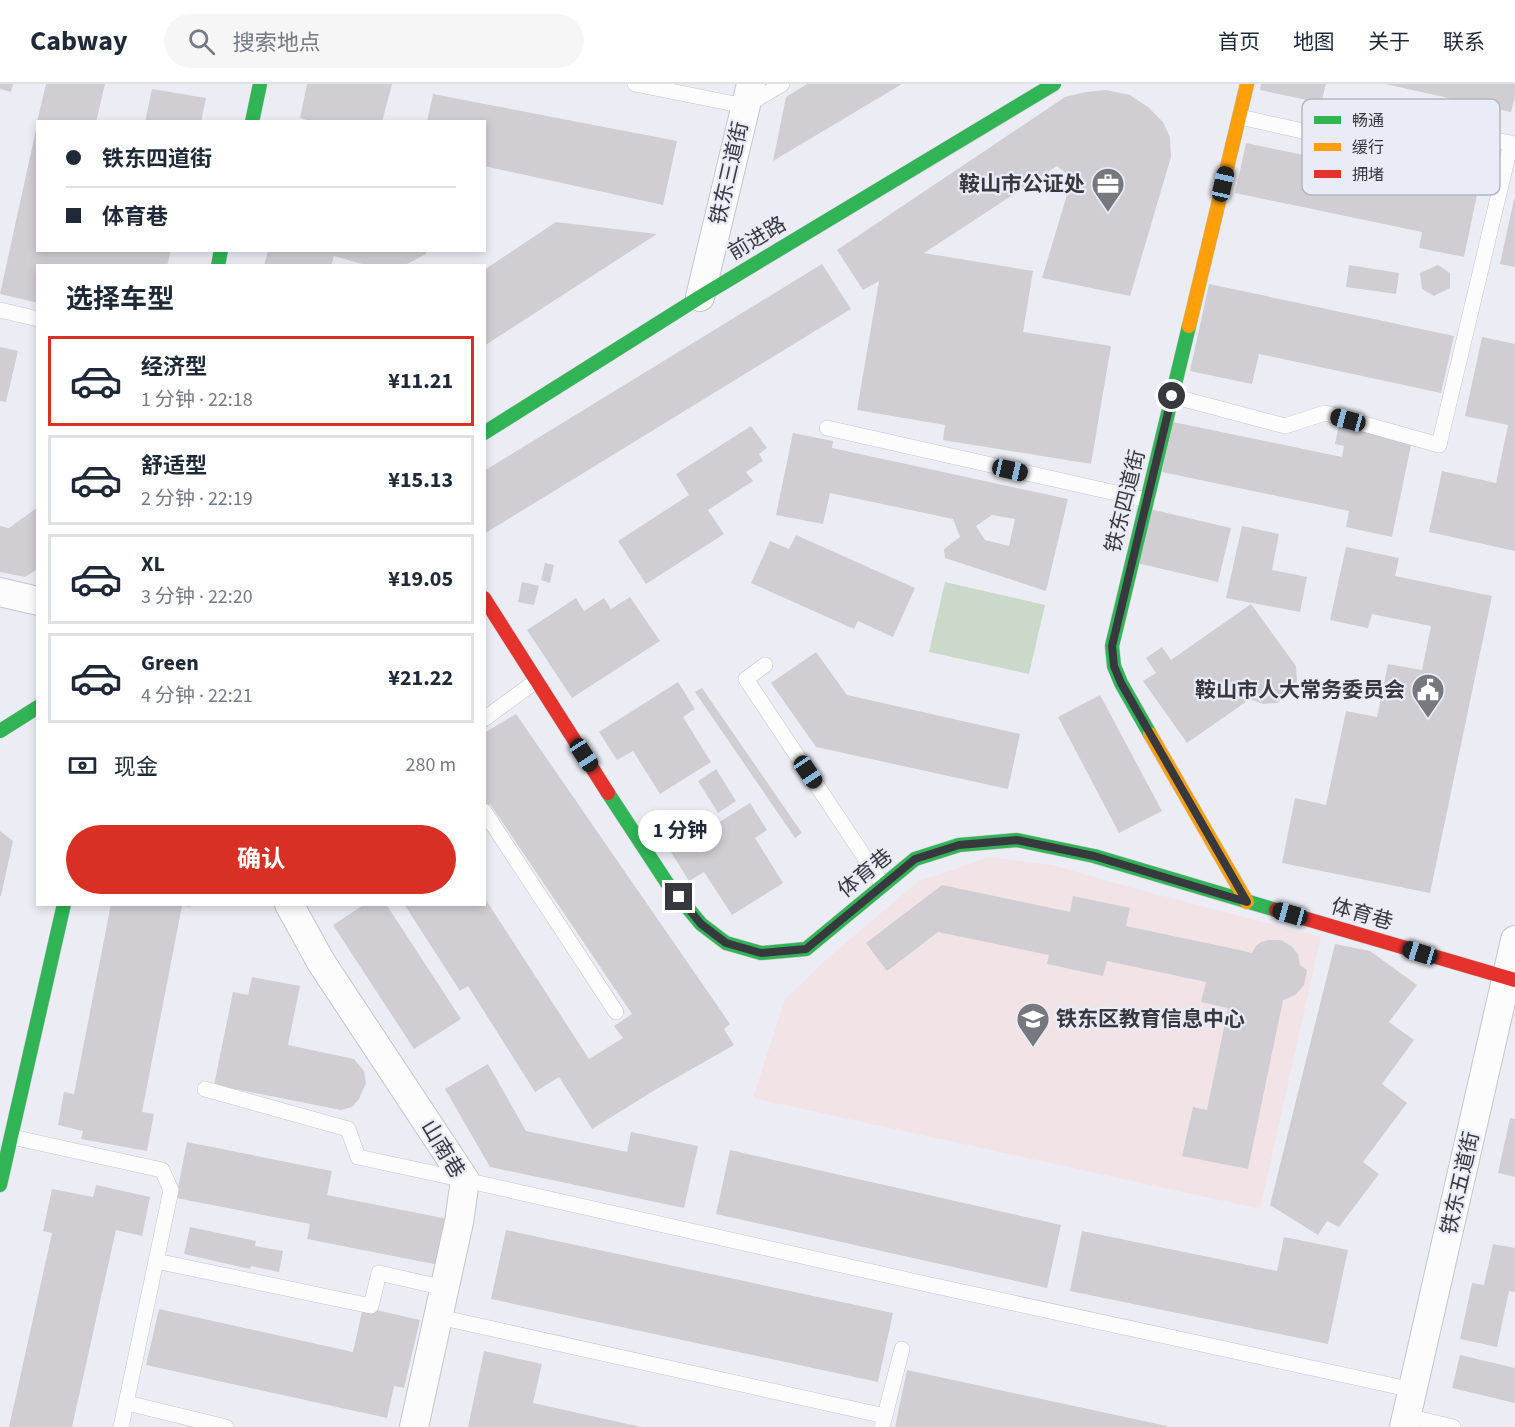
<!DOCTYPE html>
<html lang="zh">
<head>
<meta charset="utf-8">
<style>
  body { margin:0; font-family:"Source Sans 3","Noto Sans SC",sans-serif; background:#f6f6f7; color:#1f2937; height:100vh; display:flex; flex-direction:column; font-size:22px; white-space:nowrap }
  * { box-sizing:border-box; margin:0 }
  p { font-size:20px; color:#747a83 }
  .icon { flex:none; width:33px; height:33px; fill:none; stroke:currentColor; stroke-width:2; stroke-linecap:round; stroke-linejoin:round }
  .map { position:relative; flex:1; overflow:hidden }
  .side { position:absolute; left:36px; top:180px; width:450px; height:642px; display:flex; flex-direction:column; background:#fff; border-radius:0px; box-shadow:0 3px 9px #0003 }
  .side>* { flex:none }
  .banner { position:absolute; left:36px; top:36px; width:450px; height:132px; border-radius:0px; box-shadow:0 3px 9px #0003; display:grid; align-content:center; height:132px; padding:0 30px; background:#fff }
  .end { position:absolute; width:27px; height:27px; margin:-14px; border:8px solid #38393e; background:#fff; box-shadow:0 0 0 3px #fff }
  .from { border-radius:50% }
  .bubble { position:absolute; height:42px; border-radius:21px; background:#fff; box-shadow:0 3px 9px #0003; font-size:20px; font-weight:700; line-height:42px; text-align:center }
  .car { position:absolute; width:18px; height:36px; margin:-18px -9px; border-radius:8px; box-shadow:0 0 4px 2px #0007; background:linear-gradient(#222 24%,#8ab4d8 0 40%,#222 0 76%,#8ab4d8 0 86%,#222 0) }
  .banner b { display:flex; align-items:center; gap:21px; height:57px; font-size:22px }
  .banner b+b { border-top:2px solid #e0e1e3 }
  .banner i { width:15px; height:15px; background:#1f2937 }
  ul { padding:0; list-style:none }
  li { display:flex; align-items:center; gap:18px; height:90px; margin:0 12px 9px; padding:0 18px; border:3px solid #e0e1e3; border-radius:0px }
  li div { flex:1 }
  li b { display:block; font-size:22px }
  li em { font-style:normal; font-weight:700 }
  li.current { border-color:#d93025 }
  li>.icon { width:54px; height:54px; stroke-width:1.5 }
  h2 { padding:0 30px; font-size:27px; line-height:72px }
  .pay { display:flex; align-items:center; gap:15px; height:66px; padding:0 30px; font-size:22px }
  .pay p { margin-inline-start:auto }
  .action { display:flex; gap:12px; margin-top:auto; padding:12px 30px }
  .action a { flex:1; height:69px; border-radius:36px; background:#d93025; color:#fff; font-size:24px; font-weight:700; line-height:69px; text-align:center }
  header { display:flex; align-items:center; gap:36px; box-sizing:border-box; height:84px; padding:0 30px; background:#fff; border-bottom:2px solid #e0e1e3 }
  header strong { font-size:28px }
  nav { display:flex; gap:33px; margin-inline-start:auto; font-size:21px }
  .search { width:420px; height:54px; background:#f6f6f7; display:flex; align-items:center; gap:15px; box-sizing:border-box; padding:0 21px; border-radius:33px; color:#747a83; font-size:22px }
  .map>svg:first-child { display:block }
</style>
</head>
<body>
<header>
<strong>Cabway</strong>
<div class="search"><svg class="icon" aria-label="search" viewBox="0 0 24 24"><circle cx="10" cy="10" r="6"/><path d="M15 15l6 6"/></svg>搜索地点</div>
<nav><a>首页</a><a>地图</a><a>关于</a><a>联系</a></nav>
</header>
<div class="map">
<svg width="1515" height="1343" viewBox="0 0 1515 1343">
  <rect width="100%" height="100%" fill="#ecedf4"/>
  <path fill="#f2e3e6" d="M988,773l64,8 81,23 188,49 -61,272 -507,-111 32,-99 45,-43 90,-76 24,-7z"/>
  <path fill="#cad9ca" d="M945,498l100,23 -16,69 -100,-22z"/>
  <path fill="#d0ced3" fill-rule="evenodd" d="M0,0h13l-2,8 -11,-3z
    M46,0h59l-9,38h-59z
    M307,0h85l-10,38h-68l-14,-4z
    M807,0h95l-129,77 13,-64z
    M1261,0h65l-5,19 -61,-13z
    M1385,0h130v12l-4,16z
    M152,5l54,9 -5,24h-56z
    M1106,6l24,5 18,12 15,15 7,15 1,20 -41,139 -88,-18 30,-100 -15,-12 -133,87 109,18 -10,61 88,14 -20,118 -148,-24 2,-15 -88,-15 22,-129 -16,9 -26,-40 228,-153 21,-5z
    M433,10l244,47 -14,64 -179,-39v-44h-57z
    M37,41l1,125h133l-4,16h-129v37l-38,-9z
    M1246,59l168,35 2,-11 -9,-2 5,-19 72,15 -20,96 -45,-9 3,-16 -187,-39z
    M1514,115h1v68l-15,-3z
    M556,138l101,12 -173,112v-76z
    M268,166h159l-1,4 -23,12h-34l-35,-10 -3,10h-67z
    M822,180l29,45 -367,225v-63z
    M1349,181l50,8 -3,21 -50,-7z
    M1438,181l12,8v15l-16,8 -12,-7 -2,-16z
    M1209,200l245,52 -13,57 -182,-39 -7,30 -62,-13z
    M1482,253l33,7v207l-86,-19 13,-61 54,12 12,-58 -43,-9z
    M0,263l18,4 -12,51 -6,-1z
    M1173,338l169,35 2,-11 -9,-2 4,-19 73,15 -20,97 -46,-10 3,-16 -187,-39z
    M751,342l16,22 -8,6 4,7 -17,11 7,9 -45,29 16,24 -78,50 -28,-43 71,-46 -13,-21z
    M793,349l40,8 -1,7 236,51 -22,92 -101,-33 -1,-9 16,-12 -7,-18 -123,-26 -7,31 -47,-9zM992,431l23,4 -6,27 -24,-6 -9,-14z
    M38,423v62l-13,8 -25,-5v-46l9,2z
    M1150,425l81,19 -13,54 -81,-19z
    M1242,442l37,8 -7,36 35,7 -7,35 -74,-14z
    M796,451l119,53 -22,49 -35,-16 -4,8 -103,-46 19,-42 19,8z
    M1346,463l53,11 -4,18 97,20 -62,297 -148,-30 13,-65 31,7 20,-94 31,6 11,-53 34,6 9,-44 -59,-12 -4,14 -38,-8z
    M545,479l9,2 -4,18 -9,-3z
    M522,498l17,4 -5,19 -16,-3z
    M630,513l30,44 -88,57 -45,-68 49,-32 8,13 20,-13 7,11z
    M1251,520l45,62 1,16 -10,13 -10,8 -14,1 -13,-5 -63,44 -44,-62 13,-8 -10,-15 16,-11 9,13z
    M816,568l31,43 173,39 -12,55 -192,-42 -45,-64z
    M678,598l17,27 -12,8 28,45 -51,32 -27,-43 -16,9 -18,-28z
    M702,604l100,145 -7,5 -100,-146z
    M1100,611l62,116 -43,22 -61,-116z
    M516,630l214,310 -6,5 10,16 -79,45 -63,39 -33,-52 -24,15 -67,-106 -8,5 -56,-87h80v-7l105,162 34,-21 -9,-12 18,-12 -142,-210 -6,4v-75z
    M716,685l20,32 -18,12 -20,-32z
    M750,719l17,27 -12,8 28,45 -51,32 -28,-43 -15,9 -18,-29z
    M0,747l13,10 -12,55h-1z
    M942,801l128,27 3,-16 57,12 -4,18 118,25 8,2 4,-7 5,-4 8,-2h12l10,6 7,8 2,11 7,5 -3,15 -9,10 -12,5 -35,169 -66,-13 11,-49 14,3 21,-102 -27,-6 5,-20 -99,-21 -4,15 -56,-12 2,-9 -111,-23 -51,39 -21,-28z
    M111,820h80v3l-9,-1 -40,206 12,2 -7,37 -66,-12 2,-8 -25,-6 6,-33 10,2z
    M365,820h21l75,115 -47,30 -81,-124z
    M1335,860l35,7 47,34 -28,37 25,18 -32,44 25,19 -44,59 16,12 -40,53 -12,-6 -9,14 -48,-30z
    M252,893l48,9 -12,59 66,14 10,12 2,12 -7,16 -7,8 -11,3 -127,-25 19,-93 15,3z
    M488,980l38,67 101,21 4,-20 67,14 -14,62 -194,-41 -45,-78z
    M1510,1034l5,1v58l-17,-4z
    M187,1058l145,29 -5,24 126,25 -9,46 -137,-27 3,-15 -134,-26z
    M730,1066l331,75 -14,63 -331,-74z
    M96,1101l54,12 -8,39 -26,-6 -44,197h-63l43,-194 -9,-2 9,-42 41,8z
    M190,1143l66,14 -1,5 28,5 -4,21 -28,-6 -1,3 -66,-15z
    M506,1146l387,83 -15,69 -387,-83z
    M1082,1147l195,40 7,-34 64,13 -20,94 -258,-53z
    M1493,1160l22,4v44l-6,-1 -12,56 -37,-8 12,-56 12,2z
    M363,1223l57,13 -16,68 -10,-2 -7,32 -241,-53 13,-56 194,43z
    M484,1267l58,13 -9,39 108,24h-173z
    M1460,1271l55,13v35l-63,-15z
    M907,1286l260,56v1h-272z"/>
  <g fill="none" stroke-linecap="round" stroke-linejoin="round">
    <g stroke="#c4c5ca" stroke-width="16">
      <path id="lane" d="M635,0l110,22 37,-22
        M0,226l38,9
        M1172,312l113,30 40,-13 114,32 72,-302 -90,-14 -60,15 -121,-27
        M827,344l320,72
        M765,581l-19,14 137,206
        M484,635l52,-38
        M484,727l132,201
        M205,1005l143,40 10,28 107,23 452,102 496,108
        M12,1053l150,33 9,20 -50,237
        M156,1177l215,45 8,-33 66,15
        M439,1233l446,99
        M127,1319l99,24
        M1407,1332l46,11
        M882,1343l20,-78"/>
    </g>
    <g stroke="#c4c5ca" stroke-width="30">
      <path id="street" d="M700,213l51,-213
        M0,508l38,9
        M289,820l32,58 144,218 -6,42 -45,205
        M1404,1343l111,-487"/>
    </g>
    <g stroke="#c4c5ca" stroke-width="15">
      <path id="fast" d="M252,38l8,-38
        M218,182l3,-16
        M484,349l216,-136 354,-213
        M0,647l38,-24
        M1150,650l-29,-51 -7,-17 -2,-20 77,-320
        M608,709l59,90 34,41 25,19 35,10 45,-4 109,-90 44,-14 58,-5 77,16 182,54
        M0,1101l64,-281"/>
    </g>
    <g stroke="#c4c5ca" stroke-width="15">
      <path id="slow" d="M1189,242l58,-242
        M1150,650l97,168"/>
    </g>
    <g stroke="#c4c5ca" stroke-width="15">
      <path id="jam" d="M484,514l124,195
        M1276,826l239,70"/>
    </g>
    <use href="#lane" stroke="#fcfcfd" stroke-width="15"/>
    <use href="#street" stroke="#fcfcfd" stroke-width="28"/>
    <use href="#fast" stroke="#30b455" stroke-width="14"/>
    <use href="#slow" stroke="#ff9f0a" stroke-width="14"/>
    <use href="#jam" stroke="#e5322d" stroke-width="14"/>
  </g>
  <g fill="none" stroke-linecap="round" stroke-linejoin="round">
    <path stroke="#38393e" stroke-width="8" d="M679,813l22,27 25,19 35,10 45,-4 109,-90 44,-14 58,-5 77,16 153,46 -126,-219 -7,-17 -2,-20 60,-250"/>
  </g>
  <defs>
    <g id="office-pin" transform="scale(1.725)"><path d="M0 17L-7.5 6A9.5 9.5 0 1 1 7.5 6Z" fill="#77787e" stroke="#e9ebf7"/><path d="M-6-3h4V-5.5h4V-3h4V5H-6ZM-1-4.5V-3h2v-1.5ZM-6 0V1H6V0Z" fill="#fff"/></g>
    <g id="civic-pin" transform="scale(1.725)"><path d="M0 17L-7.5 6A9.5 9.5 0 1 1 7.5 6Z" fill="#77787e" stroke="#e9ebf7"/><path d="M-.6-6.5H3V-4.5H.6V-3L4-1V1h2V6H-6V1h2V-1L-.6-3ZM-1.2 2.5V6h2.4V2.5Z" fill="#fff"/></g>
    <g id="school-pin" transform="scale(1.725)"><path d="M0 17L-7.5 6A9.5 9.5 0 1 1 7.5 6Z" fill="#77787e" stroke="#e9ebf7"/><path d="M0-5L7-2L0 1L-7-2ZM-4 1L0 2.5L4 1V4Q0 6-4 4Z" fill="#fff"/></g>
  </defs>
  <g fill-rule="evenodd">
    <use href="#office-pin" x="1108" y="100"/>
    <use href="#civic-pin" x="1428" y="606"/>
    <use href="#school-pin" x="1033" y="935"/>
  </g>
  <g text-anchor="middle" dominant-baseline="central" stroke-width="4.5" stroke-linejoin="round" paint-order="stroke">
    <g font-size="21" fill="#38393e" stroke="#e9ebf7">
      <text transform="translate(729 89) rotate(-77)">铁东三道街</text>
      <text transform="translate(757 154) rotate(-31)">前进路</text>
      <text transform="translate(1125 417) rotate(-76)">铁东四道街</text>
      <text transform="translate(865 789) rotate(-39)">体育巷</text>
      <text transform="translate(1362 830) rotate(16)">体育巷</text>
      <text transform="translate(443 1065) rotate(59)">山南巷</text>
      <text transform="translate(1460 1099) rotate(-77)">铁东五道街</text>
    </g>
    <g font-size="21" font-weight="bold" fill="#38393e" stroke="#e9ebf7" text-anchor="end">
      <text x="1085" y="100">鞍山市公证处</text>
      <text x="1405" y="606">鞍山市人大常务委员会</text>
      <text x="1056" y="935" text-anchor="start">铁东区教育信息中心</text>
    </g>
  </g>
  <rect x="1302" y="15" width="198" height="96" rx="9" fill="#e9ebf7" stroke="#b4b6c0" stroke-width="1.5"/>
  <rect x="1314" y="32" width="27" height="8" fill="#30b455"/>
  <rect x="1314" y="59" width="27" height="8" fill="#ff9f0a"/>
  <rect x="1314" y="86" width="27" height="8" fill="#e5322d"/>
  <g font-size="16" fill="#38393e">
    <text x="1352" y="42">畅通</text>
    <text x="1352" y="69">缓行</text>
    <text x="1352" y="96">拥堵</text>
  </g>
</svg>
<i class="end from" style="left:1172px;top:312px"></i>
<i class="end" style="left:679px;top:813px"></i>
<div class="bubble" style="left:638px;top:726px;width:84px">1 分钟</div>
<i class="car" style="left:1223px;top:100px;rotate:13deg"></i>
<i class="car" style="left:1348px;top:336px;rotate:285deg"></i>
<i class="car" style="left:1010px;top:386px;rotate:103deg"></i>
<i class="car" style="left:584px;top:671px;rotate:147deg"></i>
<i class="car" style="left:808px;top:688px;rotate:146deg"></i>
<i class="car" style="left:1290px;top:830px;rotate:286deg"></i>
<i class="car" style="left:1420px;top:869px;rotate:287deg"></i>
<div class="banner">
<b><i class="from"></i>铁东四道街</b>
<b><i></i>体育巷</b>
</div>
<section class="side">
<h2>选择车型</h2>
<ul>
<li class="current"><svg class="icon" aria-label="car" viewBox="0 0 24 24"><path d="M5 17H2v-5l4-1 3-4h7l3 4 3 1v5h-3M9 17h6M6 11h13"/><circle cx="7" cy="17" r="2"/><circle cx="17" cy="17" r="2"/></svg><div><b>经济型</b><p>1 分钟 · 22:18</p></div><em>¥11.21</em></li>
<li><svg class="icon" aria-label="car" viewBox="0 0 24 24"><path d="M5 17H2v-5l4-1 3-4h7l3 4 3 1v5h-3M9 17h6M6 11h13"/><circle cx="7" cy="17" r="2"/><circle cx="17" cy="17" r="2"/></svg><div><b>舒适型</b><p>2 分钟 · 22:19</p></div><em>¥15.13</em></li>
<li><svg class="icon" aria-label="car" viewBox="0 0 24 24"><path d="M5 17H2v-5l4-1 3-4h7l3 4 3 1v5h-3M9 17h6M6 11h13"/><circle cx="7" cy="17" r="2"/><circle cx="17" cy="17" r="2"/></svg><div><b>XL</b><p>3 分钟 · 22:20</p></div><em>¥19.05</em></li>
<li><svg class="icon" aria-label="car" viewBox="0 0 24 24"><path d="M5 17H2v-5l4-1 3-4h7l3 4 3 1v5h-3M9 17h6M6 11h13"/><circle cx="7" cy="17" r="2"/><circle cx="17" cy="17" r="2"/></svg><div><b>Green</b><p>4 分钟 · 22:21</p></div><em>¥21.22</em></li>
</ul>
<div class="pay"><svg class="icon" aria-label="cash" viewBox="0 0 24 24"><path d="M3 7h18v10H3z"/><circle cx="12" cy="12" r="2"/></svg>现金<p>280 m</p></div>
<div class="action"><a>确认</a></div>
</section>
</div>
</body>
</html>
